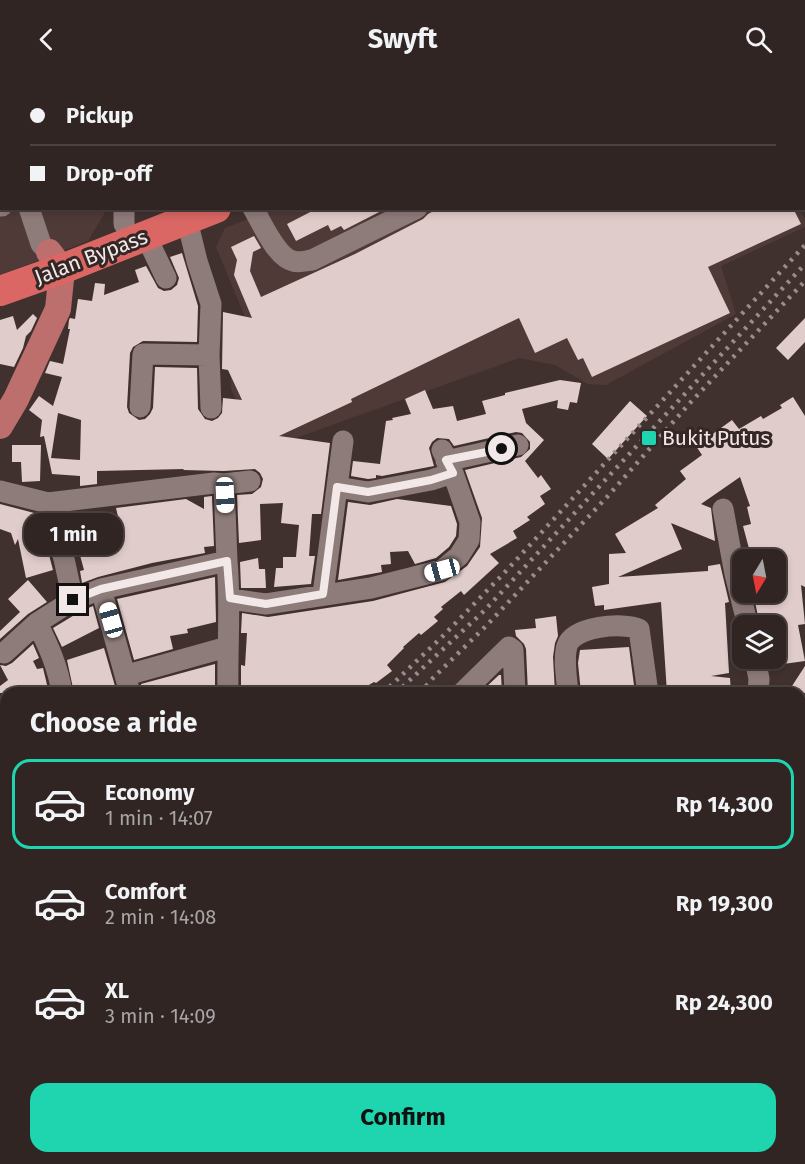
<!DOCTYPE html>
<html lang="en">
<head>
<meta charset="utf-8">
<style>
  body { margin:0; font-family:"Fira Sans",sans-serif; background:#382d2b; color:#f1f3f6; height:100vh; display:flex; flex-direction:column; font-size:22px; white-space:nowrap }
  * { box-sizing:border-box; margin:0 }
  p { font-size:20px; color:#a8a5a6 }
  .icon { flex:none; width:33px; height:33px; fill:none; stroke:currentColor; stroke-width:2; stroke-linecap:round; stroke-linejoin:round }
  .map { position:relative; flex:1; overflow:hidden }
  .side { position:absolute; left:0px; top:609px; width:806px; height:477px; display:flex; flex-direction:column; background:#302523; border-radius:18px 18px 0 0; box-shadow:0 3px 9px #0003,0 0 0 2px #4b4241 }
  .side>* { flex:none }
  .hud { position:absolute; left:0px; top:0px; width:806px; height:132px; box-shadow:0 3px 9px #0003,0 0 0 2px #4b4241; display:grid; align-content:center; height:132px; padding:0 30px; background:#302523 }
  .needle { width:39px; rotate:190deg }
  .fabs { position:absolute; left:732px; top:471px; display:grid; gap:12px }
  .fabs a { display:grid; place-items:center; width:54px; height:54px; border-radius:12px; background:#302523; box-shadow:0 3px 9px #0003,0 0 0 2px #4b4241; font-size:30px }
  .end { position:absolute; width:27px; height:27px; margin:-14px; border:8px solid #f2e8e7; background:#111; box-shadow:0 0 0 3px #111 }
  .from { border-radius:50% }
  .bubble { position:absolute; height:42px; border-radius:18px; background:#302523; box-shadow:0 3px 9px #0003,0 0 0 2px #4b4241; font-size:20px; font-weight:700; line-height:42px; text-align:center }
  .car { position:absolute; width:18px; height:36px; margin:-18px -9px; border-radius:8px; box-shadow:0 0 4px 2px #0007; background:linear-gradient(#fff 24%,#345 0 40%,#fff 0 76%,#345 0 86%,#fff 0) }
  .hud b { display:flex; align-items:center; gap:21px; height:57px; font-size:22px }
  .hud b+b { border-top:2px solid #4b4241 }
  .hud i { width:15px; height:15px; background:#f1f3f6 }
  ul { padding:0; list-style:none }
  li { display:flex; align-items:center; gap:18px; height:90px; margin:0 12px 9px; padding:0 18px; border:3px solid transparent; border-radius:18px }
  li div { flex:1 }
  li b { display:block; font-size:22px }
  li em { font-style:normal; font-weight:700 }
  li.on { border-color:#1fd5b0 }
  li>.icon { width:54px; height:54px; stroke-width:1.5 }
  h2 { padding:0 30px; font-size:27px; line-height:72px }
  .primary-button { display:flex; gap:12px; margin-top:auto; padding:12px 30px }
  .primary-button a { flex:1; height:69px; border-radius:18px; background:#1fd5b0; color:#111; font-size:24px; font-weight:700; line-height:69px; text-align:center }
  header { display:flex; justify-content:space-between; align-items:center; height:78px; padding:0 30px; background:#302523; font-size:27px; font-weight:700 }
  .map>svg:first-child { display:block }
</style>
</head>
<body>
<header><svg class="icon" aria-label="back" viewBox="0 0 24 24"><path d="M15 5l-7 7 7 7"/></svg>Swyft<svg class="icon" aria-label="search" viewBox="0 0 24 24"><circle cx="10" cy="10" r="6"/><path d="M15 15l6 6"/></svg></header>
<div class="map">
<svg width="805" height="1086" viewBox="0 0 805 1086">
  <rect width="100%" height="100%" fill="#40312f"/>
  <path fill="#4f3a38" d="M0,0l182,1 -180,1v128l105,1 -19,32 -88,34z
    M277,130h523l5,13v6l-84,39 15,48 -130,71 -18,-1 -33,-19 -36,-7 -243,87 -20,-3 -25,-53v-13l31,-18 -46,-111 9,-19z"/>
  <path fill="#e0ccca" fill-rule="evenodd" d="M318,130h69l-43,22 -3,-4 -10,5 -3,-6 -32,16 -9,-17z
    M439,130h354l8,16 -93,43 22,46 -138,64 -9,-19 -5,2 -11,-22 -32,15 -16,-35 -168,81 1,3 -73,34 51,7 -9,71h-9l-3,42h6l-4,28 -37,3 2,-19h7v-11h13l3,-32 -18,-2 2,-20 -23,1 1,36 -22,3 -2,-48 15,-1 9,-7 2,-8 -3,-6 -5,-4 -31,2 -41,-1 1,-1 -87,2v13l-17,2v-10l-28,-2 -8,-38 -4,1 2,-17 -13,-10 10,-14 14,10 9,-29 -17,-4 5,-12 13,3 7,-35h-2l1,-9 1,-2 5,1 3,-20 14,2 3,-18 10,1 -1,11 35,-13 -4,-12 11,-4 12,22 6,3 7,-1 6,-5 2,-7 -9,-21 12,-4 16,53 -1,36 -54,-1 -10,6 -3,6 -3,54 2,6 10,7 6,-1 5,-5 3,-6 2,-41 42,1 1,41 7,10 7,2 6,-3 4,-5 1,-15 19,2 -14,-30 -6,-1 1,-57 29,6 -18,-43 3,-15 -6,-13 23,-11 7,12 -8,4 -3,19 11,26 94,-43 68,-35 5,-5zM58,335l23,7 -1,40 -29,-2z
    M33,236l4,4 -6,13 -5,5 -3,12 -9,19 -14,-3v-44l13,-4 4,14z
    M805,240v24l-17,18 -12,-12z
    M560,302l21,3 -4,20 -7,-1 -2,8 -11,-2 1,-8 -36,9 4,14 18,17 -19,21 13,17 3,-3 10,14 -11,7 5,8 -18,13 3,3 -17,11 4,7 -27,16 9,9 -35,32 -3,-4 -20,16 2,2 -9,8 4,4 -17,14 -2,-2 -16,14 1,1 -17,17 5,6 -16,12 -2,-1 -19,11h-114v-28l4,1 2,-33h-6l1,-20 26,4 105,-16 72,-19 22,-16 13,-19 2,-29 -17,-48 56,-13 9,-8v-7l-8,-9 -6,-1 -62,14 -5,-7 -12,-1 -5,4 -3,6 5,18 -52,10 -6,-1v3l-8,1 -17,-3 2,-15 27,3 6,-43 7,-1 -1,-2 19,-4 -6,-15 20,-9 8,19 20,-3 4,15 29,-7 -4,-13 23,-6v-2z
    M793,319l12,19v171l-4,-2 4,39 -7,1 7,36 -29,4v-39h-16l-7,-34h23v-32h-16l-9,-4 -8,-30 8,-2 -4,-17 3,-1 -10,-29 -39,27 10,4 4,33 -44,-18 11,26 -64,28 90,-6v-5l12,-2 9,38 -4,1 4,70 -18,3 19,2 1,15h-64l-6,-91 -57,8v-5l-9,1 -3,-19 17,-3v-30l17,-1 -11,-19 43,-26 -3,-3 31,-26 -6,-8 22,-16 -6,-9 36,-26 7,9 22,-13 2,3 19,-11 -2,-3z
    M630,323l17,15 -39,43 -16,-15z
    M12,367h29l-1,36 -18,1 -1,-20h-9z
    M212,418l2,50 -10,1 1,6 -53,10 -54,14 -16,6 -2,-12 4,-1 -9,-33 -4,1 -7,-24 19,-2 4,16 32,-7 -3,-13 70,-9 18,10v-12z
    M397,421l54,7 6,18 -1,12 -7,11 -13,11 -21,6 -7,-13 -18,1 1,12 -10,1 1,7 -44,8 10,-78 22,3z
    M0,426l38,10v22h6l9,34 -27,8 -8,-39 -3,6 -4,-12 -11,-4z
    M258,480l1,11h6l1,19h-25l-1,-26z
    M215,499l1,45 -29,7 1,4 -18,3 3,13 -39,11 -17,-61z
    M28,502l19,22 -19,12 -28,25v-8l20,-19 -12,-13z
    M93,528l6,22 -37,19 -9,-19 28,-17z
    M556,538l2,20 -3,7 -2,14 2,36h-27l-2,-44 -2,-5 -8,-8 -1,-6 21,-2 -1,-9z
    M33,566l6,14 -6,3 4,8 6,-1 6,25h-49v-7l8,-6 -8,-15 6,1 6,-3z
    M629,569l6,46h-54l-3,-30 2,-13z
    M104,570l13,45h-43l-7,-33z
    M215,586v29h-73l-1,-9z
    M805,588v27h-11l-2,-7z
    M499,597h2l1,18h-16l-1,-5z"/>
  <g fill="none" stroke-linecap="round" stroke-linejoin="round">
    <path stroke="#8e7c7a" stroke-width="21" d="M52,0v2
      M207,2l2,-2
      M0,128h2
      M29,130l12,36 8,8
      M253,130c9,15 23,49 40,53 6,2 12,0 19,-1l105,-52
      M187,142l10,41 14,43 -2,51 2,53
      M124,146v-16
      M146,158l20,42
      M140,329l3,-53 66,1
      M446,383l72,-16
      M224,406l26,-3
      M337,409l31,5 63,-12 22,-7
      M0,413l48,12 166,-20 10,1 3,77 -126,28 -28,11 -36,23 -33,30
      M48,425l16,56 9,41
      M723,431l12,65 13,52
      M227,483c4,44 0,88 1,132
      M101,511l29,104
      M323,516l20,-153
      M230,521l36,5 105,-16 71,-18 17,-14 10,-16 1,-18 -17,-49 -11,-23
      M37,545c12,24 21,44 25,70
      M755,580l4,21 -1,14
      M127,597l100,-28
      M462,615l47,-46 4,3 2,43
      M568,615c-1,-14 -5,-33 -1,-47 6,-20 56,-24 72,-17l9,64
      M800,732l5,2
      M800,841l5,-16
      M0,895l6,24
      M0,977l6,-1
      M43,1080l2,6
      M72,1080l2,6
      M139,1080l1,6
      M210,1080l2,6
      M606,1080l16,6
      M375,1086l2,-6
      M478,1086l3,-6
      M709,1086l2,-6"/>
    <path stroke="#bc6f6d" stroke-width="26" d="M0,348l16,-27 42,-90 4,-40 -13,-17"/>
    <path stroke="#da6764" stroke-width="30" d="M670,0l13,2
      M499,2l4,-2
      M562,2l6,-2
      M804,3h1
      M0,213l62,-22 154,-61"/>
    <path stroke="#998c8b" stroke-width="4.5" stroke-dasharray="3 6" stroke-linecap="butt" d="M383,615l61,-58 63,-65 298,-325
      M396,615l89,-83 320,-346
      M420,615l13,-15 54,-53 120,-128 82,-93 116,-123
      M0,725h6
      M0,749l6,2
      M233,1080l1,6
      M247,1086l1,-6"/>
  </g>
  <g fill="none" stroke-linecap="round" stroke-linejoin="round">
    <path stroke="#f2e8e7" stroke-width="8" d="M73,522l28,-11 126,-28 3,37 36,6 57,-10 14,-107 31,5 63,-12 22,-7 -7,-13 56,-11"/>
  </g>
  <rect fill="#1fd5b0" stroke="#352725" stroke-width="2" x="641" y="352" width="16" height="16" rx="3"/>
  <g text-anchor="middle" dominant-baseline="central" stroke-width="6" stroke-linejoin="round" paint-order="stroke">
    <g font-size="21" fill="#f2e8e7" stroke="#352725">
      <text transform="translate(91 179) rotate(-21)">Jalan Bypass</text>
    </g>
    <g font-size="21" fill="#f2e8e7" stroke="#352725" text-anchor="start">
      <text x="662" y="360">Bukit Putus</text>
    </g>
  </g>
</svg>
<div class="fabs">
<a><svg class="needle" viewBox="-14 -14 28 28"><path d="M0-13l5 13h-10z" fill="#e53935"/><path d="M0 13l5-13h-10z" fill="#a8a5a6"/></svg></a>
<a><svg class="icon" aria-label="layers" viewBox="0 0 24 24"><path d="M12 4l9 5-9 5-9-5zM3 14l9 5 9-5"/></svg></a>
</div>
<i class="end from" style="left:502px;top:371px"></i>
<i class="end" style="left:73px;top:522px"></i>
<div class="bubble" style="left:24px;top:435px;width:99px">1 min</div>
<i class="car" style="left:225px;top:417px;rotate:178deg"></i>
<i class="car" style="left:442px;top:492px;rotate:255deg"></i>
<i class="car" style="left:111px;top:542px;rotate:344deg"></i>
<div class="hud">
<b><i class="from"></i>Pickup</b>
<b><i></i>Drop-off</b>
</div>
<section class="side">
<h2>Choose a ride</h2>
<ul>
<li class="on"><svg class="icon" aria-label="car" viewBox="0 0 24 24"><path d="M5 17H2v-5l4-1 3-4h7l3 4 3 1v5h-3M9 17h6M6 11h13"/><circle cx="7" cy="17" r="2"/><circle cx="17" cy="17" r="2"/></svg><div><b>Economy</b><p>1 min · 14:07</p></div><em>Rp 14,300</em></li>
<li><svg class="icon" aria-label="car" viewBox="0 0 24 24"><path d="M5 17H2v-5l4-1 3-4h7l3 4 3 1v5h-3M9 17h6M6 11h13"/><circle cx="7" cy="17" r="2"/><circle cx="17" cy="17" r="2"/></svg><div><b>Comfort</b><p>2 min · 14:08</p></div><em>Rp 19,300</em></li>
<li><svg class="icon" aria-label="car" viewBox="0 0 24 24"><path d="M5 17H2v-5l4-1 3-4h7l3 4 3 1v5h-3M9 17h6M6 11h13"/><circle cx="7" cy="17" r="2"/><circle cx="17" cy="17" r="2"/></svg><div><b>XL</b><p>3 min · 14:09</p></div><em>Rp 24,300</em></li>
</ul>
<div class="primary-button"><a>Confirm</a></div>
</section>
</div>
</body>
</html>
